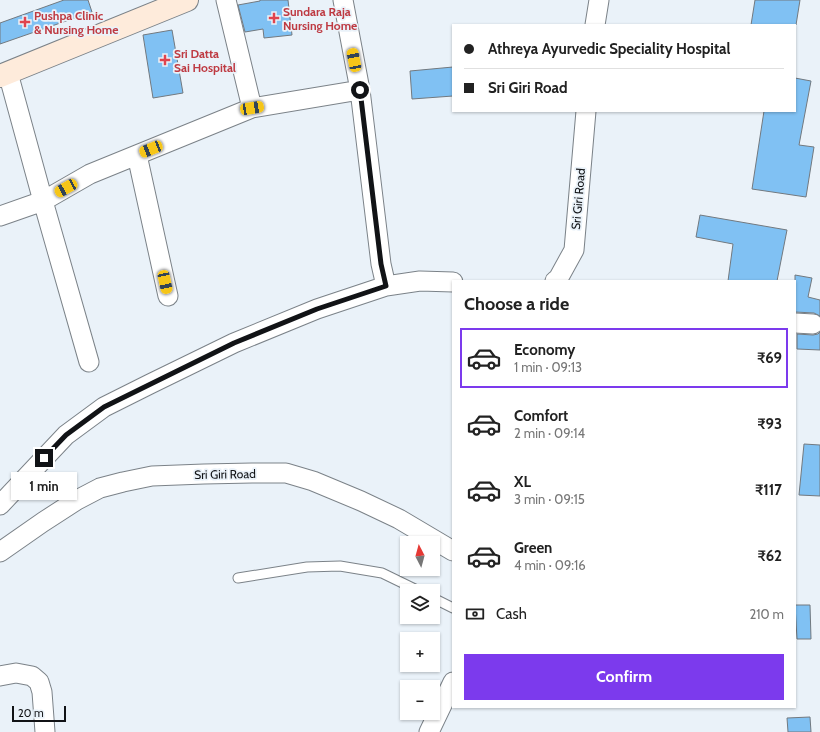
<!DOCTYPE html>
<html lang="en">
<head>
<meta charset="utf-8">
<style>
  body { margin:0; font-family:Cabin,sans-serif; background:#f2f2f2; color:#222; height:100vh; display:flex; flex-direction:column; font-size:15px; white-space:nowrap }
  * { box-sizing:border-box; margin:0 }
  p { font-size:13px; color:#767676 }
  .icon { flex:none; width:22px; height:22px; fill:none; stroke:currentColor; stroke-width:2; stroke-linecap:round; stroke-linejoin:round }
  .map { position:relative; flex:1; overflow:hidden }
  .sheet { position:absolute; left:452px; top:280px; width:344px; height:428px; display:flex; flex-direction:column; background:#fff; border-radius:0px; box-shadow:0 1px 3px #0004 }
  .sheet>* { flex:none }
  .guide { position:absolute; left:452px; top:24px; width:344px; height:88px; border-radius:0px; box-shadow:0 1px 3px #0004; display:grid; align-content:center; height:88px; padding:0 12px; background:#fff }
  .needle { width:26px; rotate:354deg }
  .controls { position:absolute; left:400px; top:536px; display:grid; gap:8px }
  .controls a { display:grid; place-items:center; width:40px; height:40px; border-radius:0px; background:#fff; box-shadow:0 1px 3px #0004; font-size:20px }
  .scale { position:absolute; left:12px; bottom:10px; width:54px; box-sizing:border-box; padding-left:4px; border:2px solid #111316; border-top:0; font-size:11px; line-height:14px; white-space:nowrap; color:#111316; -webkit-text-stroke:3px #eaf2f9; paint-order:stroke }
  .end { position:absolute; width:18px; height:18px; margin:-9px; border:5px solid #111316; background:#fff; box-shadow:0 0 0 2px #fff }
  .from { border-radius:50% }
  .bubble { position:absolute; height:28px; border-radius:0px; background:#fff; box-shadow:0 1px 3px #0004; font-size:13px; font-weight:800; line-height:28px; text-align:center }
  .car { position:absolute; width:12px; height:24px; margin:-12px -6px; border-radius:5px; box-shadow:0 0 3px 1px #0007; background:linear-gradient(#f5c518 24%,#345 0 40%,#f5c518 0 76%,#345 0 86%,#f5c518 0) }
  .guide b { display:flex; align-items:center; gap:14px; height:38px; font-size:15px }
  .guide b+b { border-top:1px solid #e0e0e0 }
  .guide i { width:10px; height:10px; background:#222 }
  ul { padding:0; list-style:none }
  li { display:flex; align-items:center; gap:12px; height:60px; margin:0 8px 6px; padding:0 4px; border:2px solid transparent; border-radius:0px }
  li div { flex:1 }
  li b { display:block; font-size:15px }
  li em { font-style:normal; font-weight:800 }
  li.current { border-color:#7c3aed }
  li>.icon { width:36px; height:36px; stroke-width:1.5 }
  h2 { padding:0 12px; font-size:18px; line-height:48px }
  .pay { display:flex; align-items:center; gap:10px; height:44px; padding:0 12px; font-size:15px }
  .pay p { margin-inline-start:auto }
  .cta { display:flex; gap:8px; margin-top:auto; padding:8px 12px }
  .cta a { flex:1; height:46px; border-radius:0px; background:#7c3aed; color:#fff; font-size:16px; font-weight:800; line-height:46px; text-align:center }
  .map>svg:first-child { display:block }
</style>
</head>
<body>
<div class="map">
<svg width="820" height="732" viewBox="0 0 820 732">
  <rect width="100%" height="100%" fill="#eaf2f9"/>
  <path fill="#80c1f3" stroke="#72797f" d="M64,0h24l4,12 -92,32v-21z
    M260,0h28l4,35 -28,3 -1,-9 -18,3 -7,-27 22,-4z
    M755,0h45l-4,25h-45z
    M172,30l11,63 -30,5 -10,-63z
    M453,67v29l-41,3 -2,-28z
    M795,78l16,3 -12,64 15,2 -8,50 -54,-8 12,-78h31z
    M700,215l87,15 -10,51h-49l5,-37 -37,-7z
    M795,275l17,3 -4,19 12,3v16l-6,-3 -19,-1z
    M820,332v18l-23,-1v-15l16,1 5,-1z
    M804,444l16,1v51l-21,-1z
    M795,605h15l1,34h-14z
    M810,717l1,15h-23l-1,-14z"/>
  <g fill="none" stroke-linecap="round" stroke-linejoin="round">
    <g stroke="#7b8288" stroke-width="11">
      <path id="lane" d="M238,578l69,-11 33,-1 42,7 37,18
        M433,598l20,10"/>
    </g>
    <g stroke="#7b8288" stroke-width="21">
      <path id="street" d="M226,0l26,108
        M343,0l17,90 21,174 5,22
        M595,25l4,-25
        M8,73l35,128 46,161
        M137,155l31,141
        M0,216l43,-15 47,-27 162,-66 108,-18
        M555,281l3,-2 16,-29 12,-139
        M795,323l18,1
        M0,505l66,-70 38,-28 46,-23 84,-41 83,-34 69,-23 34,-5 33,1
        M0,552l43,-30 34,-22 23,-12 23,-6 29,-6 52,-2 48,-1h34l27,8 48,20 38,18 54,32
        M0,676l16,-3 16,3 7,6 3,10 3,40
        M429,732l24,-50"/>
    </g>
    <g stroke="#7b8288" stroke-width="24">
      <path id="secondary" d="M0,76l187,-76"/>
    </g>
    <use href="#lane" stroke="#fff" stroke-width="9"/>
    <use href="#street" stroke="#fff" stroke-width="19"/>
    <use href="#secondary" stroke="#feebdb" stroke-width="22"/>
  </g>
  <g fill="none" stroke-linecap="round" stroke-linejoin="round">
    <path stroke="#111316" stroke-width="5" d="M44,458l22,-23 38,-28 130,-64 83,-34 69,-23 -5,-22 -21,-174"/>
  </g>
  <g fill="#e0444e" stroke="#eaf2f9" stroke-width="1.5">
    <path d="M272 12h4v4h4v4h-4v4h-4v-4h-4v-4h4z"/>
    <path d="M23 16h4v4h4v4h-4v4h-4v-4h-4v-4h4z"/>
    <path d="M163 54h4v4h4v4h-4v4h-4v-4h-4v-4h4z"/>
  </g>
  <g text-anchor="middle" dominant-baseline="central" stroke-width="3.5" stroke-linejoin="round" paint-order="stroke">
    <g font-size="12" font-weight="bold" fill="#be3a42" stroke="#eaf2f9" text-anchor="start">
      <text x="283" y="11">Sundara Raja<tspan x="283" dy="14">Nursing Home</tspan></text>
      <text x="34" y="15">Pushpa Clinic<tspan x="34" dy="14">&amp; Nursing Home</tspan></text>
      <text x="174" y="53">Sri Datta<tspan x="174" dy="14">Sai Hospital</tspan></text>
    </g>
    <g font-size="12" fill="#111316" stroke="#eaf2f9">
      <text transform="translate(578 199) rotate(-85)">Sri Giri Road</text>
      <text transform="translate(225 474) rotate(-1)">Sri Giri Road</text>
    </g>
  </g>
</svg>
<div class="controls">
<a><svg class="needle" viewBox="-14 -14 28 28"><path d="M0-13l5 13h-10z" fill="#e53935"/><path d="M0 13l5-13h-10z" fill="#767676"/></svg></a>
<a><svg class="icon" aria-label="layers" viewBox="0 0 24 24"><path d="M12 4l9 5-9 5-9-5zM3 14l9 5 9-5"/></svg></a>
<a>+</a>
<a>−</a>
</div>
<div class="scale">20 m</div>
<i class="end from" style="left:360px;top:90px"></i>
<i class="end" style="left:44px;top:458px"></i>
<div class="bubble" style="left:11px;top:472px;width:66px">1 min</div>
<i class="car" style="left:354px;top:60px;rotate:349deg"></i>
<i class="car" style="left:252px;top:108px;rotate:81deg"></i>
<i class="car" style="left:151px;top:149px;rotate:248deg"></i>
<i class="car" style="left:66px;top:188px;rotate:241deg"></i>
<i class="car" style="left:165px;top:282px;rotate:168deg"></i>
<div class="guide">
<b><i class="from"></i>Athreya Ayurvedic Speciality Hospital</b>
<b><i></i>Sri Giri Road</b>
</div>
<section class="sheet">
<h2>Choose a ride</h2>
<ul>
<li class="current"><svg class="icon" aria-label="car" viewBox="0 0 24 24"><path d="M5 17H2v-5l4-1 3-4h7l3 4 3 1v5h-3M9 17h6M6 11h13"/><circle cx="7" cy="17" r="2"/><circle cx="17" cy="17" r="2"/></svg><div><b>Economy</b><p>1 min · 09:13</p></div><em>₹69</em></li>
<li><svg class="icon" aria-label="car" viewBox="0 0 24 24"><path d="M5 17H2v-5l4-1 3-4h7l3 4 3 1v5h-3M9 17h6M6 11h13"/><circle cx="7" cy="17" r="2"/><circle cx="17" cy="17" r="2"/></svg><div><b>Comfort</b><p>2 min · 09:14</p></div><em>₹93</em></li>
<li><svg class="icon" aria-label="car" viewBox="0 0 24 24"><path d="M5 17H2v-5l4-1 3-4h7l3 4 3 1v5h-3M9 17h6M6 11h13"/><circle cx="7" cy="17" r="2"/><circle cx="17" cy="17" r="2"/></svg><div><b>XL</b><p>3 min · 09:15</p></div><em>₹117</em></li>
<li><svg class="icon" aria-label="car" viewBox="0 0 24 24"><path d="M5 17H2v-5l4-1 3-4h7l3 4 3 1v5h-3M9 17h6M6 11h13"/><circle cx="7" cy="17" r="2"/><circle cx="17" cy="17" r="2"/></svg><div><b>Green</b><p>4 min · 09:16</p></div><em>₹62</em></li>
</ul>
<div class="pay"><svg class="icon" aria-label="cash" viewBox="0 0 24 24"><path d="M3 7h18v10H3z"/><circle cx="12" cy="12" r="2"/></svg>Cash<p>210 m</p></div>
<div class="cta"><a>Confirm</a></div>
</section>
</div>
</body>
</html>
